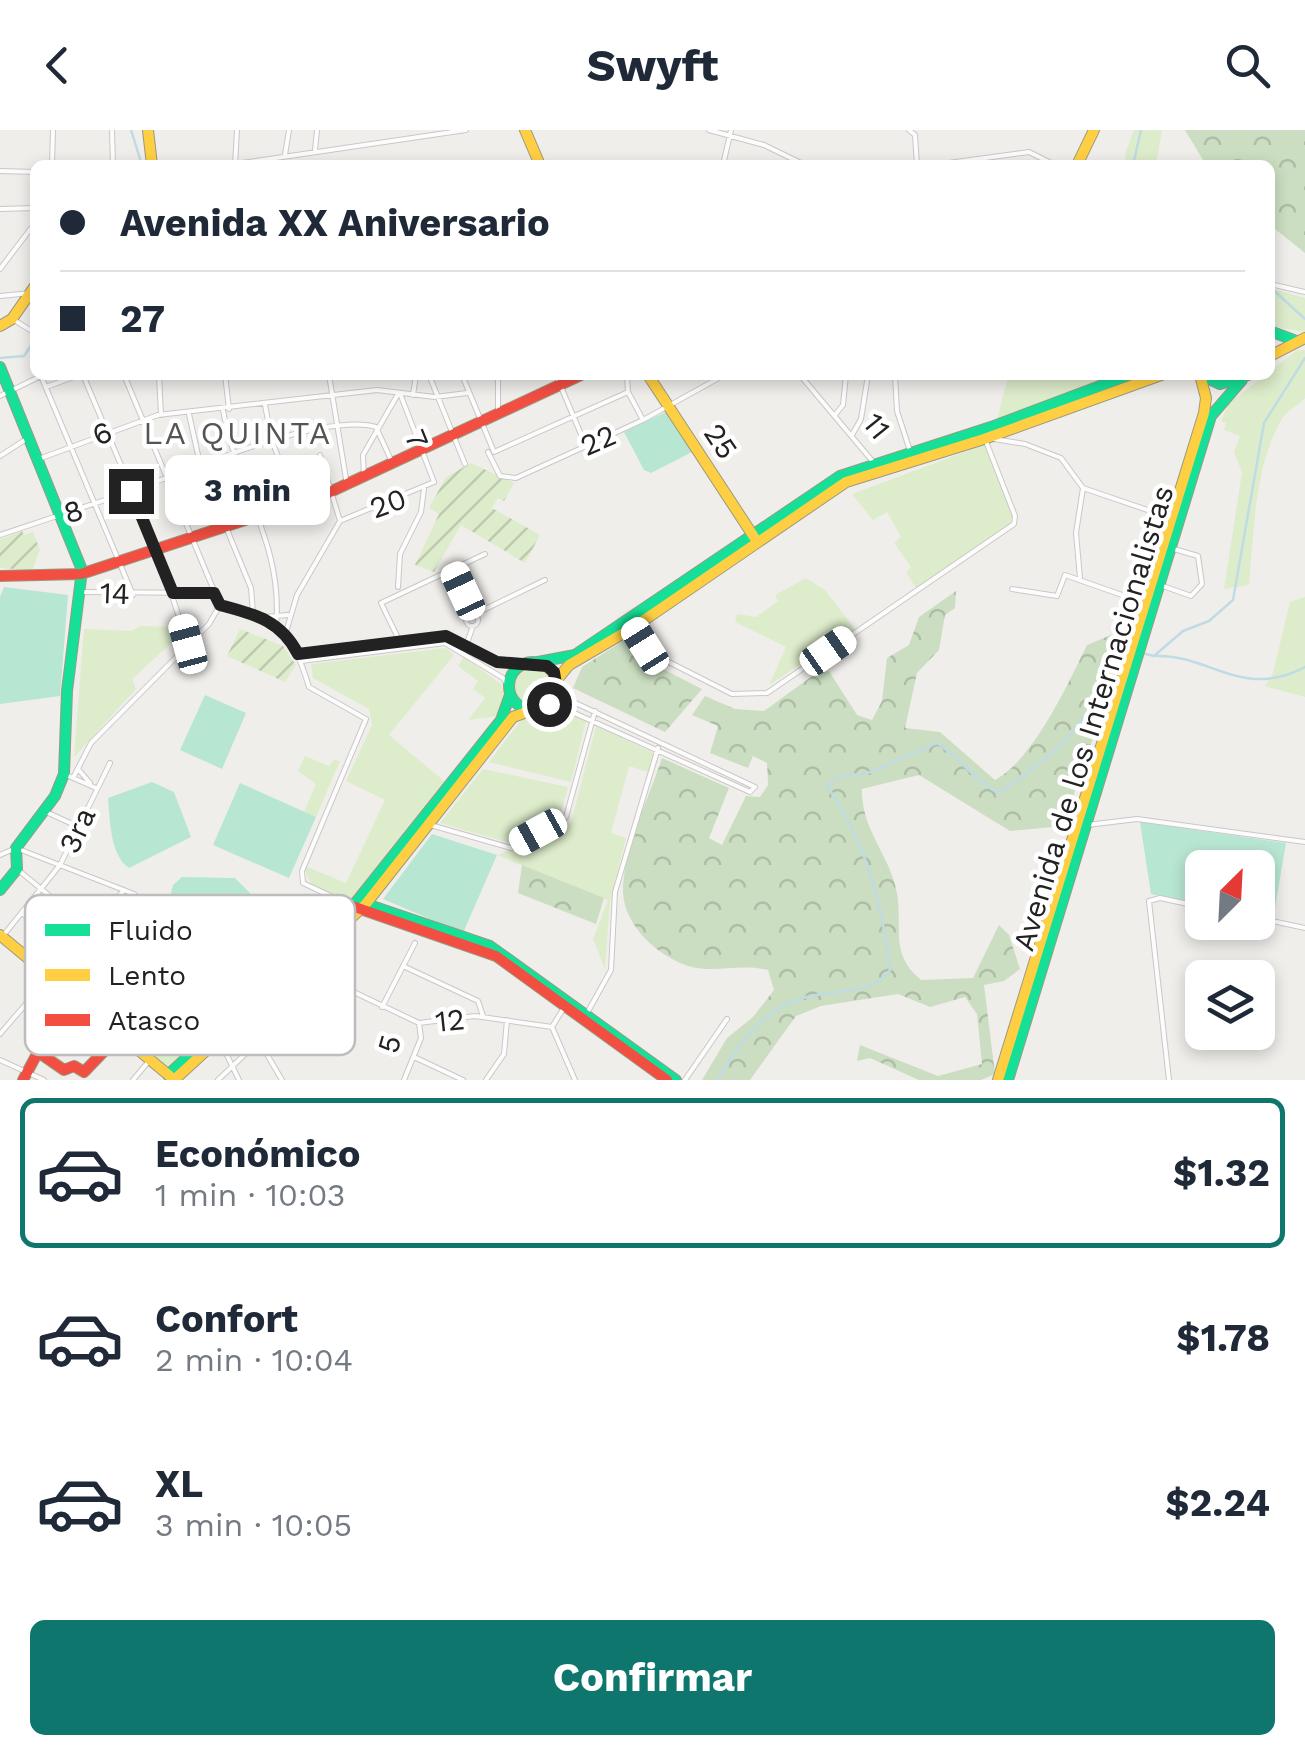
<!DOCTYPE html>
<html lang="es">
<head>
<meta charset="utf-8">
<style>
  body { margin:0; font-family:"Work Sans",sans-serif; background:#f6f6f7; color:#1f2937; height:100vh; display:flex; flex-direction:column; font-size:38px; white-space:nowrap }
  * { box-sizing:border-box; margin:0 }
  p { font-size:32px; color:#747a83 }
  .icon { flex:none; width:55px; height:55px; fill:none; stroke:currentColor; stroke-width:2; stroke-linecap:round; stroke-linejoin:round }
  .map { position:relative; height:950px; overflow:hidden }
  .drawer { display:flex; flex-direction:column; background:#fff; flex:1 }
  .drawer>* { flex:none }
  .guide { position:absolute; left:30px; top:30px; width:1245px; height:220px; border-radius:15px; box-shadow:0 5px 15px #0003; display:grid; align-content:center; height:220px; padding:0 30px; background:#fff }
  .needle { width:65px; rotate:24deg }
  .buttons { position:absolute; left:1185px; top:720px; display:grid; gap:20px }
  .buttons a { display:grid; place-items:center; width:90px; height:90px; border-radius:15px; background:#fff; box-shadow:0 5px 15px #0003; font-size:50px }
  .end { position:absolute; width:45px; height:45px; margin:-22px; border:12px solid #222; background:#fff; box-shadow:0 0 0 5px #fff }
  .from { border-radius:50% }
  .bubble { position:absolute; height:70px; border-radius:15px; background:#fff; box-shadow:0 5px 15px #0003; font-size:32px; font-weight:700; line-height:70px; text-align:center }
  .car { position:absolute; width:30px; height:60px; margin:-30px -15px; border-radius:12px; box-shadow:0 0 8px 2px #0007; background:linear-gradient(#fff 24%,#345 0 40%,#fff 0 76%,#345 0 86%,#fff 0) }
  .guide b { display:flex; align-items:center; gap:35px; height:95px; font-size:38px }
  .guide b+b { border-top:2px solid #e0e1e3 }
  .guide i { width:25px; height:25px; background:#1f2937 }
  ul { padding:18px 0 0; list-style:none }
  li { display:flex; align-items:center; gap:30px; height:150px; margin:0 20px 15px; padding:0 10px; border:5px solid transparent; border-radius:15px }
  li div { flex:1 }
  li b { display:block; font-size:38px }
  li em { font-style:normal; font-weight:700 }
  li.selected { border-color:#0f766e }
  li>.icon { width:90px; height:90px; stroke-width:1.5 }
  .action { display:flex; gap:20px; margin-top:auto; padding:20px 30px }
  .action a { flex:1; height:115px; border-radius:15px; background:#0f766e; color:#fff; font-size:40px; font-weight:700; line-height:115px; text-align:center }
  header { display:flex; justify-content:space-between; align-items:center; height:130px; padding:0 30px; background:#fff; font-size:45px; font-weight:700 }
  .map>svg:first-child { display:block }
</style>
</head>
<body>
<header><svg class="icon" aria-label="back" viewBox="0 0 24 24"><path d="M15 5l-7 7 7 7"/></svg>Swyft<svg class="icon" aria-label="search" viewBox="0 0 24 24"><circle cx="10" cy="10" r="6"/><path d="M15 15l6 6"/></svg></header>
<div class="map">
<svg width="1305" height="950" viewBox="0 0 1305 950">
  <defs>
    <pattern id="forest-crowns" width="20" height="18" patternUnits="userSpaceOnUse" patternTransform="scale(2.5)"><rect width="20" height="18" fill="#cbdec1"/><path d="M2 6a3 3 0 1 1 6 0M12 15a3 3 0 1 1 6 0" fill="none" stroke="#aebea6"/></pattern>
    <pattern id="garden-furrows" width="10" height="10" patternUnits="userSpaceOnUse" patternTransform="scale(2.5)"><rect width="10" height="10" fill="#ddeccb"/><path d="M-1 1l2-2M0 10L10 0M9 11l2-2" fill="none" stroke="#bdcaae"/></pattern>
  </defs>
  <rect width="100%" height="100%" fill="#f0eeeb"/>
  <path fill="#ddeccb" d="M1134,0h28l-6,35h-29l-2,-11z
    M1270,158l35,10v34l-35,-6z
    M1297,220h8v48c-7,8 -18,12 -23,21 -28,47 -28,113 -33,166l-25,4 18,-117 -8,-20 6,-16 -16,-6 2,-7 -5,-2 8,-18z
    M1121,245l-124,45 11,-44z
    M986,314l27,73 -3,10 -94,61 -10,-16 5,-5 -17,-24 7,-6 -14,-25 -14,8 -21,-26z
    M806,448l19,12 30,39 -86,56 17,-38 -51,-25 2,-8 19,3 22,-16 -3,-6z
    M1305,467v100l-40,-11 8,-13 17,-71z
    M140,496l37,1 2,9 -47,43 4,10 -62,68 10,-128 47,2z
    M446,518l8,7 -65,80 55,46 -94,120c-20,-8 -44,-11 -45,-35l41,17 39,-83 -39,-19 26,-56 -3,-16 -56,-31 -2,-14z
    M464,527l38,28 4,18 -7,13 -31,4 17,-22 -12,-9 5,-8 -20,-15z
    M512 555a21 21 0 1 1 42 0a21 21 0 1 1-42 0Z
    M569,583l17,8 -15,61 -82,-20 33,-43z
    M596,596l62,29 -10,17 -19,-6 -18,67 15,5 -16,64 -5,67 -12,-30 15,-39 -111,-45 74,-32z
    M305,626l24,10 5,-6 6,1 -24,56 -12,-5 12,-28 -18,-13z
    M483,639l85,18 -7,25 -51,31 -70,-20z
    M307,763l37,14 -69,61 -12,-11 2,-42z
    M252,844l9,10 -92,87 -50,-41 -3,-10 12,-12 10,8 -8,11 32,27z"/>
  <path fill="url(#forest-crowns)" d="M1185,0h120v123l-35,-28v-60h-64z
    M956,461l-1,17 -10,7 -6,35 -22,23 -12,55 35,4 55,48c38,-20 73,-96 92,-135l31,-13 8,10 -63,184 -53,5 -91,-56 -57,14c-1,41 28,66 35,104 6,36 -8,60 24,87l52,-2 26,-53 10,10 11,34 -16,12 -20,4 11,89 -14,6h-62l-49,-22 -13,3 3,-16 78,31 44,-12 -5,-50 -12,-17 -35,10 -32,-13 -77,12 -25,10 -46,64h-48l25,-42 26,-21 21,-27 -6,-20c-28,-7 -51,3 -76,-3 -31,-8 -68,-40 -69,-75 0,-43 26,-94 39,-134l67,30 -20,50 13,7 24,-49 14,1 8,-12 -1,-22 -14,-7 -5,12 -38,-15 8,-27 -26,-11 13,-19 30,13 29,2 51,-37 14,-3 28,44 15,5 10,-19 5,-43 22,-13 10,-28z
    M629,507l18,24 55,28 -37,43 -92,-44 9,-21z
    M522,735l82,33 -8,26 -78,-31z"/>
  <path fill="url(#garden-furrows)" d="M471,333l43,20 -10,18 -6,-3 -6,10 48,27 -15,28 -64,-38 -27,47 -19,-7 24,-51 -10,-6 17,-31z
    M22,401l2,4 9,-3 7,18 -8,20 -32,-2v-29z
    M240,499l43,17 13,19 -11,17 -58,-26z"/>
  <path fill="#b7e6d2" d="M666,282l26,40 -41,21 -7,-3 -20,-38z
    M4,457l64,8 -8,101 -60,8v-107z
    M205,565l41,18 -24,56 -42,-19z
    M152,652l22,10 17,45 -62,31c-19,-13 -19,-48 -21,-70z
    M240,653l76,34 -27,61 -76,-33z
    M1140,692l146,21 -13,76 -15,-3v-48h-56v37l-51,-11z
    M432,704l65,21 -34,78 -80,-34z
    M182,747l53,1 23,23 -3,61 -75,15 -25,-21 18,-71z"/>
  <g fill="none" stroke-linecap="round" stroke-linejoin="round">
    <path stroke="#bfdbe3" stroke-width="2.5" d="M131,0l11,35
      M1133,35l8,-35
      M1270,157l35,32
      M0,228l24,-2 10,-15
      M1142,523l12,3 29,-25 26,-10 24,-21 31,-177 41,-65
      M1157,526c54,-1 85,44 148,11
      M718,950c17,-32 42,-65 76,-79 29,-13 77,-3 96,-31 -8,-67 -24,-128 -63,-184l11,-9 33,-5 66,-29c23,15 37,37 61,50 42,-27 76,-53 99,-98 9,-17 9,-37 27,-45"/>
    <g stroke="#c9c8c7" stroke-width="6">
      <path id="street" d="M112,0l1,35
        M709,0l55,15 41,20
        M909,0l6,5 2,30
        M315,20l2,-20
        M285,25l4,-25
        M235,34l231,-34
        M52,35l1,-35
        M235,35l2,-35
        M723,35l8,-35
        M934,35l95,-13 26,13
        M0,41l35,1
        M0,79l35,-1
        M0,139l35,-46
        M1270,154l35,8
        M0,166l31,-3
        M14,190l21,13
        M83,245l73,173 32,96
        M124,245l96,230
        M159,245l2,40
        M225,245l4,34
        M329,245l18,110
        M429,245l36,89
        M462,245l32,77 134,-60
        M498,245v38
        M556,245l27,64 10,4
        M627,245l1,17 15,28
        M800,245l74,88
        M895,245l2,36 13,40
        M41,246l92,219
        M46,257l33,-12
        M413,265l3,-20
        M0,266l41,-20
        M265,275l7,36 24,62
        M223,280c13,77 61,134 53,216
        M189,284l11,50 51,124 2,25
        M835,285l8,-10 3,-30
        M852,305l9,-16 7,-44
        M994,309l31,5 36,14 22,30 88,30
        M488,322l12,24 16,2 127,-58 74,-41
        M320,325l20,66
        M0,326l28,-18
        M36,330l122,-45 219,-25 58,7 32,-4
        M364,347l-1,-22 35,-61
        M340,391l94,-39 -33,-86
        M0,405c44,-15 88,-29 132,-44 54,-20 190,-79 244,-64l15,33
        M453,438l21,45
        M1080,448l-4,-45 7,-45
        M1163,456l28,10 11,-12 -4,-28 -24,-7
        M398,457l2,-33 21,-42 3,-23
        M1012,459l45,7 8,-21 57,20
        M78,462l136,1
        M220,475c55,16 72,24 89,82l57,32 -64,152 1,12 49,23
        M466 490a6 6 0 1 1 12 0a6 6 0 1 1-12 0Z
        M475,484l70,-34
        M264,487l24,-2
        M635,499l18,25 79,40 35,-1 247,-169 1,-8 -30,-77
        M286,502l11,-37 43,-74
        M399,510l-18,-37 104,-49
        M298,524l140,-18 59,27h26
        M463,524l10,-28
        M301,531l144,-18 58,35 5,8
        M539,579l24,-1 187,84 5,-5 -188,-88 -10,-9
        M78,639l12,14
        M64,644l32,14
        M73,648l18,-35 118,-119 11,-19
        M44,681l35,16
        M420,692l91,26 55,-31 29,-106
        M1087,695l50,-6 168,23
        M0,725l16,-7 118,46 21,18
        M17,739l73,60
        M22,783l46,39
        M1258,788l47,10
        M2,807l58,-72 50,-102
        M403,836l75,35 5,15
        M301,837l118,56 56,-7 77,11
        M40,855l70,60 8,-9
        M382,877l33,-64
        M586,885l25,-45 4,-78 43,-144
        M552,897l23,53
        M552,897l13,-21
        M0,904l124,-144
        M221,913l18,37
        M414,927l49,23
        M0,930l44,20
        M133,950l16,-19
        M218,950l41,-39 23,39
        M404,950l17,-42 -2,-15
        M486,950l18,-26 3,-34
        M685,950l42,-61
        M1169,950l-20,-179 11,-3 42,9"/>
    </g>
    <g stroke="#999a82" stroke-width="12">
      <path id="fast" d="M1270,201l24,9
        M0,237l82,203 -15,121 -3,83 -9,22 -39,52 1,21 -17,21
        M1201,245l19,9 28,-9
        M509 556a24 24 0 1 1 48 0a24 24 0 1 1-48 0Z
        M538,532l37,-7 265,-179 151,-49 138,-52
        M357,771l133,45 186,134
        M168,945l189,-174 144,-181 9,-25
        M1008,950l203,-664 31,-36"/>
    </g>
    <g stroke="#999a82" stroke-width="12">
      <path id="slow" d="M148,0l4,35
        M525,0l15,35
        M1077,35l17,-35
        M0,196l12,-7 23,-33
        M1270,226l35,-18
        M648,245l106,162
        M556,551l13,-16 65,-38 212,-145 138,-43 177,-64
        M0,805l171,142
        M174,950l191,-175 148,-188 19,-7
        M998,950l206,-667 2,-15 -6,-23"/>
    </g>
    <g stroke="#999a82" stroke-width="12">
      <path id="jam" d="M0,446l81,-2 249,-82 251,-117
        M352,776l144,50 171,124
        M23,950l15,-28 26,18 10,-4 10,6 26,-27"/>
    </g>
    <use href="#street" stroke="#fdfcfc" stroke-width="4"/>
    <use href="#fast" stroke="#16e098" stroke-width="10"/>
    <use href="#slow" stroke="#ffcf43" stroke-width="10"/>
    <use href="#jam" stroke="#f24e42" stroke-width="10"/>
  </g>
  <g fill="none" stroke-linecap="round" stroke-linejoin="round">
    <path stroke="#222" stroke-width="12" d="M131,361l42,102h41l6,12c34,9 61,15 78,49l148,-18 51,26 50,4 7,6 3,18 -8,14"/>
  </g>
  <g text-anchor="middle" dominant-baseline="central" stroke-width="9" stroke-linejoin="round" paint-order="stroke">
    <g font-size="30" fill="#222" stroke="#fff">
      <text transform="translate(877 296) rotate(51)">11</text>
      <text transform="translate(102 303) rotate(-22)">6</text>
      <text transform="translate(417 309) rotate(68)">7</text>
      <text transform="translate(598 310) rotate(-24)">22</text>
      <text transform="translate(721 311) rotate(56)">25</text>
      <text transform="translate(388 373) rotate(-20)">20</text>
      <text transform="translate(73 381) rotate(-19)">8</text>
      <text transform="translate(115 463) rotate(2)">14</text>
      <text transform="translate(1093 588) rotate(-73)">Avenida de los Internacionalistas</text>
      <text transform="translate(77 700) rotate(-65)">3ra</text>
      <text transform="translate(450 890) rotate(-6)">12</text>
      <text transform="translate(389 914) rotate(-74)">5</text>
    </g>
    <g font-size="32" letter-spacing="2.5" fill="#555" stroke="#fff">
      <text x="238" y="303">LA QUINTA</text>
    </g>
  </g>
  <rect x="25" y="765" width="330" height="160" rx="15" fill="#fff" stroke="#bdbdbd" stroke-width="2.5"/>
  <rect x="45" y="794" width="45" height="12" fill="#16e098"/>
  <rect x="45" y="839" width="45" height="12" fill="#ffcf43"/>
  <rect x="45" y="884" width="45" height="12" fill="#f24e42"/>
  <g font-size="28" fill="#222">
    <text x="108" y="810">Fluido</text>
    <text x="108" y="855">Lento</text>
    <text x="108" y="900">Atasco</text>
  </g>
</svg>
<div class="buttons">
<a><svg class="needle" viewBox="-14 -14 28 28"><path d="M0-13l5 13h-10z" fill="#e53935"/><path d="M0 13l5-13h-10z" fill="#747a83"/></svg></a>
<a><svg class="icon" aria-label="layers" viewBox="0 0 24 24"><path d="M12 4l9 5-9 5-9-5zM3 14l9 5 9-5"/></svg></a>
</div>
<i class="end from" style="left:549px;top:574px"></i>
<i class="end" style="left:131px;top:361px"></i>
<div class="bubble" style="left:165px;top:325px;width:165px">3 min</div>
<i class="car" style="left:463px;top:461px;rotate:335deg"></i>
<i class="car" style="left:188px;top:514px;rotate:345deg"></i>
<i class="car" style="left:645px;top:516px;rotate:328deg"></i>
<i class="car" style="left:828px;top:521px;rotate:55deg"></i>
<i class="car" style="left:538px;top:702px;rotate:241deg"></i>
<div class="guide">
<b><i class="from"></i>Avenida XX Aniversario</b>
<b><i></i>27</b>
</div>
</div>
<section class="drawer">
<ul>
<li class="selected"><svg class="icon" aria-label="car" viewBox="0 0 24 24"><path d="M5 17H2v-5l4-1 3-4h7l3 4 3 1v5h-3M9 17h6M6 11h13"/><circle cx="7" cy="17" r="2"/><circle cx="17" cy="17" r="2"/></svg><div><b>Económico</b><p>1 min · 10:03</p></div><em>$1.32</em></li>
<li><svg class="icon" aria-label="car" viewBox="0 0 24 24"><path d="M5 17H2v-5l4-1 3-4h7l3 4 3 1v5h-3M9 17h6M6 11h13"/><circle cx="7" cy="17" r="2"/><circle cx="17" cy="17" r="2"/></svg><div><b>Confort</b><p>2 min · 10:04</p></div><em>$1.78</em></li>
<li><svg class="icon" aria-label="car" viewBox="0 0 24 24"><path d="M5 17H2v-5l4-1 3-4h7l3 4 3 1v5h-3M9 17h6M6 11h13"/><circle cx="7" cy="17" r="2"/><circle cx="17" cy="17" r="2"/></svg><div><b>XL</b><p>3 min · 10:05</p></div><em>$2.24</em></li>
</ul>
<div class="action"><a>Confirmar</a></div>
</section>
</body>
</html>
